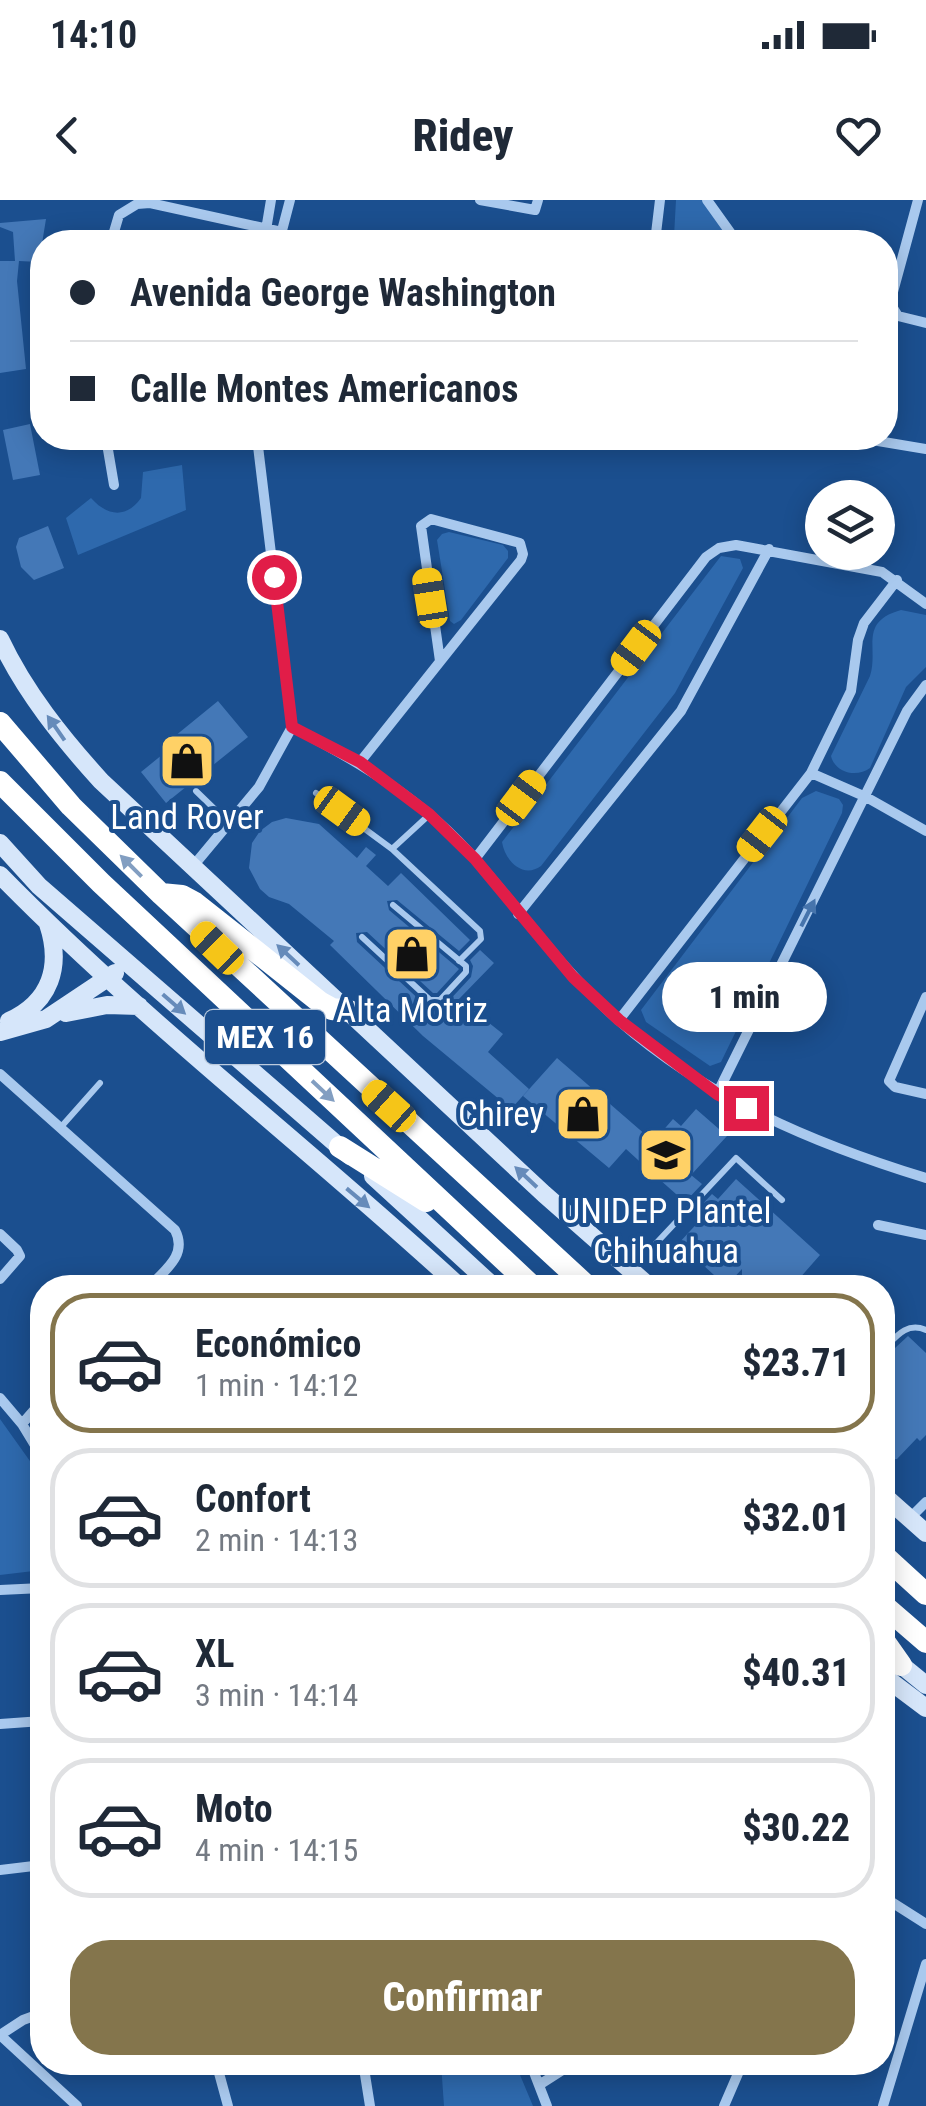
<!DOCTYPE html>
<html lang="es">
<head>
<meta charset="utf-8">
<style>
  body { margin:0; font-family:"Roboto Condensed",sans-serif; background:#f2f2f3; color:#1f2937; height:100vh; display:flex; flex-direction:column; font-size:38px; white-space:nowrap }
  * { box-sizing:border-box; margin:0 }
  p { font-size:32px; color:#747a83 }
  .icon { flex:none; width:55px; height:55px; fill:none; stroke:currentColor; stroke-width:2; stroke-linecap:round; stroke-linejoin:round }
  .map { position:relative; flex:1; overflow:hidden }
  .details { position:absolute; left:30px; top:1075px; width:865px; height:800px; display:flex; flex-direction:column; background:#fff; border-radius:40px; box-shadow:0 5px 25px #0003 }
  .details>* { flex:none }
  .banner { position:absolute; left:30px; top:30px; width:868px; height:220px; border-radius:40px; box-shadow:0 5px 25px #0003; display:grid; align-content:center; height:220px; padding:0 40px; background:#fff }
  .buttons { position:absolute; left:805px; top:280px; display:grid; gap:20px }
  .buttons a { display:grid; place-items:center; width:90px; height:90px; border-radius:50%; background:#fff; box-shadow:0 5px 25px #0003; font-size:50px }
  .end { position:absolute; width:45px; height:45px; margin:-22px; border:12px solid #e11d48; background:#fff; box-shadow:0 0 0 5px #fff }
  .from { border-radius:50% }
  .bubble { position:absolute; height:70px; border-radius:35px; background:#fff; box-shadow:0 5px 25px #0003; font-size:32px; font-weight:800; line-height:70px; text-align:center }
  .car { position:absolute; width:30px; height:60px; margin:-30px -15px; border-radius:12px; box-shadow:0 0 8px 2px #0007; background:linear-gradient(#f5c518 24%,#345 0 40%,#f5c518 0 76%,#345 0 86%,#f5c518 0) }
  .banner b { display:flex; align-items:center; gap:35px; height:95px; font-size:38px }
  .banner b+b { border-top:2px solid #e0e1e3 }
  .banner i { width:25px; height:25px; background:#1f2937 }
  ul { padding:18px 0 0; list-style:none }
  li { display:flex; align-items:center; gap:30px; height:140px; margin:0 20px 15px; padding:0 20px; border:5px solid #e0e1e3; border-radius:40px }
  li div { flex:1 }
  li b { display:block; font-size:38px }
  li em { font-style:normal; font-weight:800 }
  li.current { border-color:#84754c }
  li>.icon { width:90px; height:90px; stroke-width:1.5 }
  .cta { display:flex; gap:20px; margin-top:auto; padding:20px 40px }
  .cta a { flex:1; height:115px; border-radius:40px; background:#84754c; color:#fff; font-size:40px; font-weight:800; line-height:115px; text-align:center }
  .status { display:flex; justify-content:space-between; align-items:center; height:70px; padding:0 50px; background:#fff; direction:ltr }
  .status svg { height:28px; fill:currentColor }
  header { display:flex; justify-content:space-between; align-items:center; height:130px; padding:0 40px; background:#fff; font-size:45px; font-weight:800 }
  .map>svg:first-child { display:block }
</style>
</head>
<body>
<div class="status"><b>14:10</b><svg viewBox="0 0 49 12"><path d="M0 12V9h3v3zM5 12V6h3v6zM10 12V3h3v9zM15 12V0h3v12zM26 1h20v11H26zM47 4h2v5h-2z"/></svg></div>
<header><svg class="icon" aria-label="back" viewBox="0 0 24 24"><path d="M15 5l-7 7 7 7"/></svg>Ridey<svg class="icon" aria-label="heart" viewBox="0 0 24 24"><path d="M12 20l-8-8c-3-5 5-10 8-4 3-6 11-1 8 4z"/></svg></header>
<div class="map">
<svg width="926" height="1906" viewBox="0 0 926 1906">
  <rect width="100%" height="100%" fill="#1b4f8f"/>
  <path fill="#2e69ad" d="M676,0h26l31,42h-55l-4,-6z
    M182,265l4,45 -108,45 -12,-37 25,-20c16,18 35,21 50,0l2,-26z
    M449,332l54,13 5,6v7l-47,62 -7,4 -4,-3 -13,-81 5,-6z
    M721,356l19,3 3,9 -68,125 -134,173c-18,13 -36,-5 -39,-24z
    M901,410l25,5v52l-20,20 -36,81c-13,10 -35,5 -39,-12l39,-80c9,-28 -12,-54 31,-66z
    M816,591l23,8 4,6 -1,8 -121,249 -11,4 -64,-44 -5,-12 161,-212z
    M0,1219l42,59v92l-42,5z
    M441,1863h74l18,43h-89z"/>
  <path fill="#4478b7" d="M46,19l-7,43 -20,-1 -2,20 9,88 -26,4v-112h15l-2,-29 -13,-5v-4z
    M30,224l10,51 -27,5 -10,-50z
    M48,326l16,42 -30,12 -13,-13 -5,-20 3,-9z
    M218,501l30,36 -82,66 -25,-31 27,-22 -4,-5z
    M286,618l33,6 38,34 9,-11 10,8 -10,11 22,20 13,-13 69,67 -11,11 -62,-51 -10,1 2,9 70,59 -22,24h-4l-66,-61 -11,1 1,9 68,63h20l26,-28 2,-11 -3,-6 10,-10 14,13 -35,36 44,35 -15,18 41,37 -18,20 -88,-73 -93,-91 4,-4 -45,-37 -20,-7 -9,-8 -11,-21 3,-25 8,-12 12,-9z
    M557,858l90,78 6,-7 7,5 13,-15 8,7 15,-17 31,27 -36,39 11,9 -17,18 -26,-23 -2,3 -11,-9 3,-3 -23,-21 -17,19 -86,-72z
    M736,979l84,76 -29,33h-49v-19l-16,17 -47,-43 23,-25 -7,-6 17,-18 6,5z
    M908,1136l18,17v82l-6,6 -3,-3 -20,21 -15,1v-54l12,-12 -12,-12v-22z"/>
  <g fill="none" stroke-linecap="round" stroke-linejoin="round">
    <path stroke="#a9c9ee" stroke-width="6" d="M196,591l34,33
      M316,593l76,56 88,82 1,8 -22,22
      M392,649l37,-34
      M362,737l68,63h10l26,-28v-6l-73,-61
      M61,927l39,-44
      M632,1069l104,-111 46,42
      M882,1151c13,-13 24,-30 44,-21
      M882,1520v11"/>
    <path stroke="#a9c9ee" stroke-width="10" d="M480,0l55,10 3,-10
      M707,0l30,42
      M918,0l-28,103 8,13 28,7
      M111,42l8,-27 18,-11 13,-1 132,29
      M264,42l7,-42
      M279,42l11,-42
      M655,42l5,-42
      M106,238l8,47
      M860,238l66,11
      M292,527c68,35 133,74 184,133 47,54 87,111 141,159 91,80 195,124 309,159
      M360,562l161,-202 2,-6 -3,-11 -89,-24 -10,7 19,135
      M811,573l55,24 60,34
      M475,659l231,-302 13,-9 17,-3 146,27 44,32
      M194,665l65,-78 33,-60 -35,-289
      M518,714l163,-203 88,-162
      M926,797l-37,84 6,6 31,7
      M619,820l192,-247 40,-82 7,-51 6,-17 33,-43
      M0,874l175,156c13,25 -10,40 -27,58
      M717,894l190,-383 19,-26
      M878,1025l48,10
      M0,1034l17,16 3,6 -20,23
      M0,1198l22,26 20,33
      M22,1224l20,-23
      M910,1318l16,-16
      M0,1390l42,-2
      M0,1524l42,-3
      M0,1670l42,-5
      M882,1696l44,28
      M0,1835l77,71
      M0,1835l23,-15 19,-7
      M216,1862l12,44
      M363,1862l7,44
      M530,1862l17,44
      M539,1885l36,-23
      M724,1906l19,-44
      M883,1906l43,-142"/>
    <path stroke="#d6e6fa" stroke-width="18" d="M0,439c25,53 62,99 101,142l443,413 107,94
      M0,643l39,43 311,270
      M0,675c145,148 309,273 461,413
      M66,813l41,-8 32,1
      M9,821c42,-19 53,-55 39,-97
      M0,832l46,-13 69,-46
      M373,976l122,112
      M882,1294l44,39
      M894,1459l32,26
      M882,1475l44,33"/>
    <path stroke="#fff" stroke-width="22" d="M0,523l71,83 89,87 429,395
      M0,582l101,101 433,405
      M161,694l21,2 13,7 126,100 11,6 17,2
      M340,947l86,54
      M882,1354l44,40
      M882,1404l44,38
      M882,1438l19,27"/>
  </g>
  <defs><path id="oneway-solid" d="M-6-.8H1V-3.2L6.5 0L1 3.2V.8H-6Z" transform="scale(2.5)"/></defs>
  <g fill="#668bba">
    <use href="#oneway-solid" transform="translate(56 528) rotate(-125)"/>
    <use href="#oneway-solid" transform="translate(288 755) rotate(-137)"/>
    <use href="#oneway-solid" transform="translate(174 804) rotate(41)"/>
    <use href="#oneway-solid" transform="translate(526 977) rotate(-137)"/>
    <use href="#oneway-solid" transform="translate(358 998) rotate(40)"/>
  </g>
  <g fill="#829ec1">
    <use href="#oneway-solid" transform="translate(131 666) rotate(-135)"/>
    <use href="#oneway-solid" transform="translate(323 891) rotate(43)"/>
  </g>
  <use fill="#4674ac" href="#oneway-solid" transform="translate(808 713) rotate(-63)"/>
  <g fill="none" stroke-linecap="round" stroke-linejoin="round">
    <path stroke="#e11d48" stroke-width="12" d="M274,377l18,150 68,35 69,52 46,45 98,118 46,43 98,74 29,14"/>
  </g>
  <defs>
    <g id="shop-square" transform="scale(2.875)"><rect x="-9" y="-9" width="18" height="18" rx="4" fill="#ffd166" stroke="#1b4f8f"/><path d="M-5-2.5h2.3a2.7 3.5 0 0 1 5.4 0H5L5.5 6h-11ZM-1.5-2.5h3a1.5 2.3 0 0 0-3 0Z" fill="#111"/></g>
    <g id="school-square" transform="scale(2.875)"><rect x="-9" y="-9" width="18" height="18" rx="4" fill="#ffd166" stroke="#1b4f8f"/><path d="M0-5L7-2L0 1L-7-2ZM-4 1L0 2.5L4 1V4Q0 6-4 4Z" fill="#111"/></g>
  </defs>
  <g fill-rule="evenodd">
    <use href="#shop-square" x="187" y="561"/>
    <use href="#shop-square" x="412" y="754"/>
    <use href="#shop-square" x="583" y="914"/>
    <use href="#school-square" x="666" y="955"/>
  </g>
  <g text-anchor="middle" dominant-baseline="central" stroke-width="8" stroke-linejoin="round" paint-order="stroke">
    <rect fill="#1b4f8f" stroke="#bbcadd" stroke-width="2.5" x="205" y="810" width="120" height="54" rx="8"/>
    <g font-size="32" font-weight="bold" fill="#fff">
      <text x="265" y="837">MEX 16</text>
    </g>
    <g font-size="35" fill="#fff" stroke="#1b4f8f">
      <text x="187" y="617">Land Rover</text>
      <text x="412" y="810">Alta Motriz</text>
      <text x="544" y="914" text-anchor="end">Chirey</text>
      <text x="666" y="1011">UNIDEP Plantel<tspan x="666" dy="40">Chihuahua</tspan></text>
    </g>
  </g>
</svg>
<div class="buttons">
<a><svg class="icon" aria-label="layers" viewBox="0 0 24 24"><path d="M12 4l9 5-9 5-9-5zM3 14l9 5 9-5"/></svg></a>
</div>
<i class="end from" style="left:274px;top:377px"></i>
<i class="end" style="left:746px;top:908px"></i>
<div class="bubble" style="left:662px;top:762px;width:165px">1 min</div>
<i class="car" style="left:430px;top:398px;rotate:351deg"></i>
<i class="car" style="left:636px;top:448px;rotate:217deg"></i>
<i class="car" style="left:521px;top:598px;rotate:37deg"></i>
<i class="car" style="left:342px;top:611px;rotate:126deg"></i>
<i class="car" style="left:762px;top:634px;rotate:218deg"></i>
<i class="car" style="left:217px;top:748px;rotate:314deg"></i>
<i class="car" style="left:389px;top:906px;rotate:312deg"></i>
<div class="banner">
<b><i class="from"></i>Avenida George Washington</b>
<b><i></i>Calle Montes Americanos</b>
</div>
<section class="details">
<ul>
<li class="current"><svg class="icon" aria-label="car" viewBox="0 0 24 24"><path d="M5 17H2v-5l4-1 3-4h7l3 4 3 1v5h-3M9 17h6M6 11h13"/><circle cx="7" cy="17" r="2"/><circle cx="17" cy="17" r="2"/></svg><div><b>Económico</b><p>1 min · 14:12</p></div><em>$23.71</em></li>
<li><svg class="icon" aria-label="car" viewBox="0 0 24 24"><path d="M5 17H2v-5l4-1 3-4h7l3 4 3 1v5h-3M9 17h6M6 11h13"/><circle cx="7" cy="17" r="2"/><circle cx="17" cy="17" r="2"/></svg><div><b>Confort</b><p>2 min · 14:13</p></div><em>$32.01</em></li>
<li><svg class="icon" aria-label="car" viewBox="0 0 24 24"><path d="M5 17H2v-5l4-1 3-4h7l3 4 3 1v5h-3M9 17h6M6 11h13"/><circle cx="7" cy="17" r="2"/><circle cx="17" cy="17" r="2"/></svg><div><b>XL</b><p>3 min · 14:14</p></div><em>$40.31</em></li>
<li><svg class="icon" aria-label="car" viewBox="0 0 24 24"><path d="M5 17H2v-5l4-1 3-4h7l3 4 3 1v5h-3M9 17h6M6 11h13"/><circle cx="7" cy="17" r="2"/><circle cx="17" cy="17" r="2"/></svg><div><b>Moto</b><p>4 min · 14:15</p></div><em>$30.22</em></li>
</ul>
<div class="cta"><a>Confirmar</a></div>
</section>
</div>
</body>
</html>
